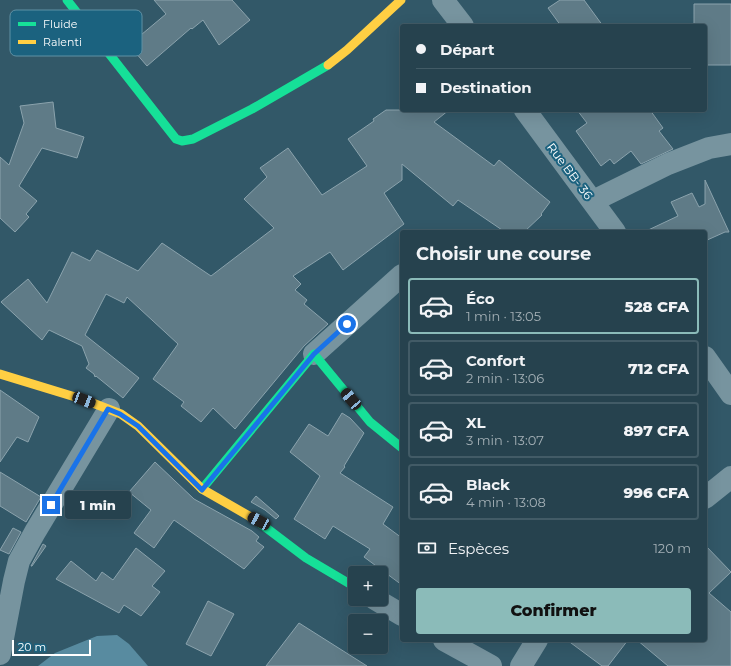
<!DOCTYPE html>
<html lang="fr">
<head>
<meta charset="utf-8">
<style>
  body { margin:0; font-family:Montserrat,sans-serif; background:#324d58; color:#f1f3f6; height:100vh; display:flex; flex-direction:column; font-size:15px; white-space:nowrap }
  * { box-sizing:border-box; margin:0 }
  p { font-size:13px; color:#a4b0b6 }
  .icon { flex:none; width:22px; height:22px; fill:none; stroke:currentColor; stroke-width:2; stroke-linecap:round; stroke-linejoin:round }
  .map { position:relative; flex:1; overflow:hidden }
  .drawer { position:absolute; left:400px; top:230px; width:307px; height:412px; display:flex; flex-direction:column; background:#26424e; border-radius:4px; box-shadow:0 4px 16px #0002,0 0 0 1px #425b66 }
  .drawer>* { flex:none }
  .guide { position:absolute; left:400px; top:24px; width:307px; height:88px; border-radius:4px; box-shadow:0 4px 16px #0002,0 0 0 1px #425b66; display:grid; align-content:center; height:88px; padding:0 16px; background:#26424e }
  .tools { position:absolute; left:348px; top:566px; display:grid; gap:8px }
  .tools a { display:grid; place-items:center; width:40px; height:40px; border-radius:4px; background:#26424e; box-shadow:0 4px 16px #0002,0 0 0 1px #425b66; font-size:20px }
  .scale { position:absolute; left:12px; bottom:10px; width:79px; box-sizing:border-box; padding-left:4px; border:2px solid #fff; border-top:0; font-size:11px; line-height:14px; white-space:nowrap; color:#fff; -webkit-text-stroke:3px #1b627f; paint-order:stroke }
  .end { position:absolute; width:18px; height:18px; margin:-9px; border:5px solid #1a73e8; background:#fff; box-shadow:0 0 0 2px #fff }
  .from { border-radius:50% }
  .bubble { position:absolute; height:28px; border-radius:4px; background:#26424e; box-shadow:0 4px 16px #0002,0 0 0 1px #425b66; font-size:13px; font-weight:800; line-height:28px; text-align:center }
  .car { position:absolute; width:12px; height:24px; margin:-12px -6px; border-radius:5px; box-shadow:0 0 3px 1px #0007; background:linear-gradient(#222 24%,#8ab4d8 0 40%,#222 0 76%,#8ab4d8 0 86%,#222 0) }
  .guide b { display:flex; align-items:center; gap:14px; height:38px; font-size:15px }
  .guide b+b { border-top:1px solid #425b66 }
  .guide i { width:10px; height:10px; background:#f1f3f6 }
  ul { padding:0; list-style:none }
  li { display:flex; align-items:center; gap:12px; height:56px; margin:0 8px 6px; padding:0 8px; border:2px solid #425b66; border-radius:4px }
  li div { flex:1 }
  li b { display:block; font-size:15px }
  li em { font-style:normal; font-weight:800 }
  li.selected { border-color:#8bbbb9 }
  li>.icon { width:36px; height:36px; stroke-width:1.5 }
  h2 { padding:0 16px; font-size:18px; line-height:48px }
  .pay { display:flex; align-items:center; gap:10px; height:44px; padding:0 16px; font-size:15px }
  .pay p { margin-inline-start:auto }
  .button { display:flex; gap:8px; margin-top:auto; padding:8px 16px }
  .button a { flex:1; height:46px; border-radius:4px; background:#8bbbb9; color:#111; font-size:16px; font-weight:800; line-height:46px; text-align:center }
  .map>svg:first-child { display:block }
</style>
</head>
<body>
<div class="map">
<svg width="731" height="666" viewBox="0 0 731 666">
  <rect width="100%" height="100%" fill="#325868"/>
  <path fill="#588ba0" d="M117,635l12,9 19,22h-110l17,-13 42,-17z"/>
  <path fill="#5f7b87" stroke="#8ba3ad" d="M154,0h78l18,20 -31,25 -16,-25 -11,9 -1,-1 -44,38 -18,-21 37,-31z
    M560,0h24l19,26h-42l-13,-18z
    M694,4h37v61h-26v-39h-11z
    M53,102l3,26 28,9 -7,21 -35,-10 -23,38 18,15 -11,13 3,3 -14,15 -15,-14v-61l9,8 15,-42 -4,-17z
    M386,110h63l-15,12 60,44 5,-6 51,42 -9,12 1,1 -18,17h-19l-47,-32 -5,6 -51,-42v16l-18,13 20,31 -61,46 -13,-18 -37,24 8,8 -6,6 12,10 -3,4 24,20 -24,22 -69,83 -22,-21 -12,14 -20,-16 3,-4 -31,-23 25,-35 -51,-47 -3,6 -18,-9 -21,41 54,43 -16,20 -27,-22 -1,1 -1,-3 -8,-6 3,-4 -7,-18 -33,-16 -7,10 -41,-38 27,-23 19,24 25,-51 18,9 7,-11 41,21 24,-28 49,33 63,-48 -30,-29 23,-22 -7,-9 28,-20 34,47 45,-29 -19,-27 26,-18 -1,-2z
    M577,110h73l13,18 -4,3 14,18 -32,15 -10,-13 -17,13 -4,-5 -9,7 -25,-35 11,-8z
    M705,180l24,52h-4l-20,9v-9h-61l34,-16 -7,-14 21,-9 7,14 6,-3z
    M0,390l39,27 -11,25 -11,-5 -17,25z
    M342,413l8,5 14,15 -20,33 1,1 -5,6 53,34 -10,17 19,14v47l-38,-28 6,-8 -37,-23 -8,13 -31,-20 26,-43 -30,-24 19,-28 19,12z
    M155,462l39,37 58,32 7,6 -3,4 8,6 -20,22 -70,-49 -20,28 -20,-15 17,-23 -22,-18z
    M0,472l41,25 -15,25 -26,-16z
    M256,496l23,20 -3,3 -11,-9 -14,-8z
    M13,528l8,4 -12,22 -9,-4z
    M43,544l3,2 -14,20h-1z
    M705,545l26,27 -22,21 22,19v54h-63l-31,-26h68z
    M136,548l29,23 -13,15 8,6 -19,24 -17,-11 -5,8 -63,-34 15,-18 25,20 6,-9 11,8z
    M208,601l26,13 -23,42 -25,-12z
    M299,623l68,43h-101z
    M567,640h61l-20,26h-6z"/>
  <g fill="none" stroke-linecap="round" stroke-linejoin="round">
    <path stroke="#77949f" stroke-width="22" d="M443,0l20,26
      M525,110l90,122
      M593,201l75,-37 41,-16 22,-4
      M314,354l88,-79
      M705,357l26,37
      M705,498l26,-21
      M375,599l27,16
      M444,640l47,26
      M0,654l14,-73 5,-20 16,-29 74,-123
      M521,666l16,-26"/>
    <path stroke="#16e098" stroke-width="9" d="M67,0l109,139 6,2 11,-2 59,-30 76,-44
      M202,489l112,-135 56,68 32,26
      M256,520l50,38 49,29"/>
    <path stroke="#ffcf43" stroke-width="9" d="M328,65l19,-15 54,-50
      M0,374l85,26 36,14 17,12 64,63 54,31"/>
  </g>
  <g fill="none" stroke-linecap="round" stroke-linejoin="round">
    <path stroke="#1a73e8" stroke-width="5" d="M51,505l57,-96 12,5 18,12 64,64 112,-136 33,-30"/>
  </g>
  <g text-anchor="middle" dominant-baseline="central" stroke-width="4" stroke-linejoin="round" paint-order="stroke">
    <g font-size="12" fill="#fff" stroke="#1b627f">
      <text transform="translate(570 171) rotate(53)">Rue BB- 36</text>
    </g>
  </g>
  <rect x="10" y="10" width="132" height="46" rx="6" fill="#1b627f" stroke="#5f91a5" stroke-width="1"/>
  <rect x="18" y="22" width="18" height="4" fill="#16e098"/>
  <rect x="18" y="40" width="18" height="4" fill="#ffcf43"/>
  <g font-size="11" fill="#fff">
    <text x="43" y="28">Fluide</text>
    <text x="43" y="46">Ralenti</text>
  </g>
</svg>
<div class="tools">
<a>+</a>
<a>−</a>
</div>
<div class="scale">20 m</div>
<i class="end from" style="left:347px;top:324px"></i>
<i class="end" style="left:51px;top:505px"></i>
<div class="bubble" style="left:65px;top:491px;width:66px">1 min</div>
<i class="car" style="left:351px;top:399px;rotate:320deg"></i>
<i class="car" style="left:84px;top:400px;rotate:111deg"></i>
<i class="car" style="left:259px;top:521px;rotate:298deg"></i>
<div class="guide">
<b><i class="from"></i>Départ</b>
<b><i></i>Destination</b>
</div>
<section class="drawer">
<h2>Choisir une course</h2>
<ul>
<li class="selected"><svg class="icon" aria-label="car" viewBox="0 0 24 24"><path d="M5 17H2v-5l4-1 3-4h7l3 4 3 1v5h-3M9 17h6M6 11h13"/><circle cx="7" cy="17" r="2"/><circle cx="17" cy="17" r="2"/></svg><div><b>Éco</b><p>1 min · 13:05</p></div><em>528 CFA</em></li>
<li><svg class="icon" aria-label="car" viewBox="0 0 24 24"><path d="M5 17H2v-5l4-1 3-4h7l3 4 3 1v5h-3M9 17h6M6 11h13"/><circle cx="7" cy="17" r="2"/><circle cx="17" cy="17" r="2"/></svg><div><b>Confort</b><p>2 min · 13:06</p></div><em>712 CFA</em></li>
<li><svg class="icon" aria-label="car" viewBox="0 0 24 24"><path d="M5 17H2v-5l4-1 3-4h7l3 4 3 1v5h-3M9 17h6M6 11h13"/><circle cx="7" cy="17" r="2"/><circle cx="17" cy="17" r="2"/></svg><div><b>XL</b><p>3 min · 13:07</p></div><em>897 CFA</em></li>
<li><svg class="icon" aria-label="car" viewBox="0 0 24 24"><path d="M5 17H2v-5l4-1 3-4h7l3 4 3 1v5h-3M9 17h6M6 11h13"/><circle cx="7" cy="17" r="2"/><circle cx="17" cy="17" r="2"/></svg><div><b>Black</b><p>4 min · 13:08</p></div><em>996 CFA</em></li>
</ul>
<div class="pay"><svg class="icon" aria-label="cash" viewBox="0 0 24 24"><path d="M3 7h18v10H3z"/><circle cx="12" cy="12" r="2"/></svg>Espèces<p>120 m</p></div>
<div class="button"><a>Confirmer</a></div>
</section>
</div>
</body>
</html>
